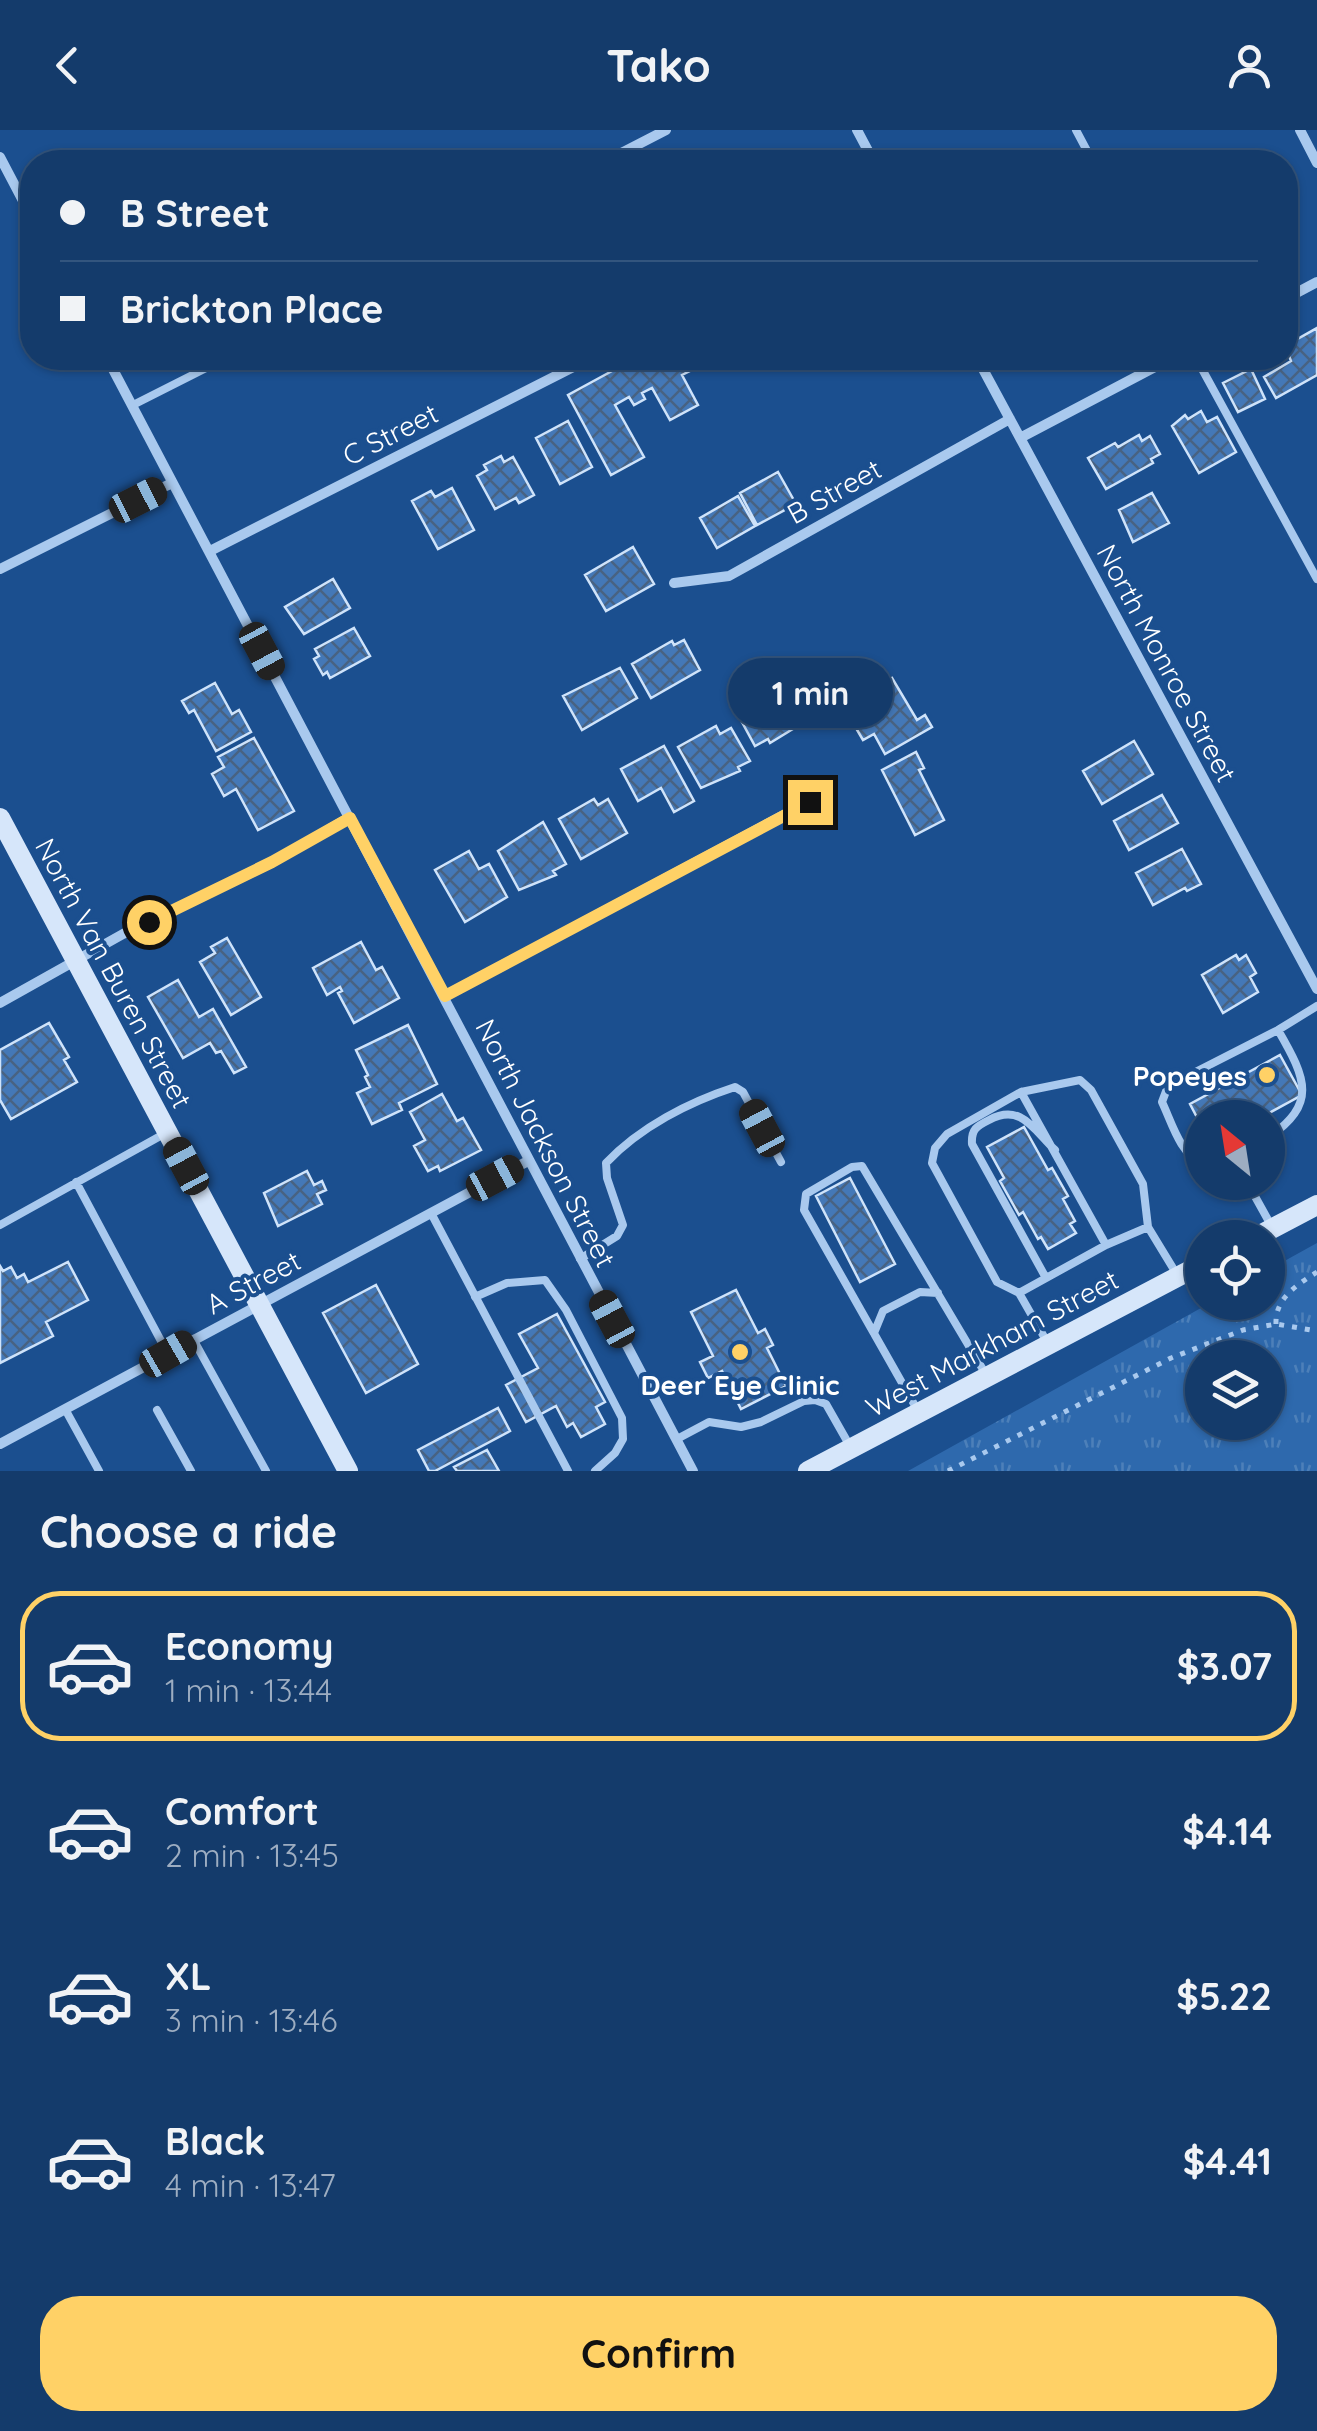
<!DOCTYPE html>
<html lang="en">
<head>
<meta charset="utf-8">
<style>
  body { margin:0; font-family:Quicksand,sans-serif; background:#214673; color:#f1f3f6; height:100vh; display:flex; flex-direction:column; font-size:38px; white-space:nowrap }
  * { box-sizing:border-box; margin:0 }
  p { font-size:32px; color:#9dadc1 }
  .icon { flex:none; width:55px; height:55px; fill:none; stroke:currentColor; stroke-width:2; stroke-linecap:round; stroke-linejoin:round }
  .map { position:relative; height:1341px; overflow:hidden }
  .sheet { display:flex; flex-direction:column; background:#143b6b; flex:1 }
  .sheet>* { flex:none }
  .top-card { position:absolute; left:20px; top:20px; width:1278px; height:220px; border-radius:40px; box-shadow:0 2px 8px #0004,0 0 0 2px #33557e; display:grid; align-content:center; height:220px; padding:0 40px; background:#143b6b }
  .needle { width:65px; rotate:330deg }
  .tools { position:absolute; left:1185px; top:970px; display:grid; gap:20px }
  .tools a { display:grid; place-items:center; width:100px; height:100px; border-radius:50%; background:#143b6b; box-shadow:0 2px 8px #0004,0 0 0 2px #33557e; font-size:50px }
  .end { position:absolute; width:45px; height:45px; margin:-22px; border:12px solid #ffd166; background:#111; box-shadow:0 0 0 5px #111 }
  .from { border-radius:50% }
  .bubble { position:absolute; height:70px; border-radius:35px; background:#143b6b; box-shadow:0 2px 8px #0004,0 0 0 2px #33557e; font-size:32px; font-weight:800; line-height:70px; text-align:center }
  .car { position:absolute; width:30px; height:60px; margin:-30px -15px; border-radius:12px; box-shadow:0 0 8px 2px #0007; background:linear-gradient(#222 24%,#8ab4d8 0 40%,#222 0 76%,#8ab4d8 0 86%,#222 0) }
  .top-card b { display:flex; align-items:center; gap:35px; height:95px; font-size:38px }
  .top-card b+b { border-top:2px solid #33557e }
  .top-card i { width:25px; height:25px; background:#f1f3f6 }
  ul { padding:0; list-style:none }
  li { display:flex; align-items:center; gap:30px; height:150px; margin:0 20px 15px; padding:0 20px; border:5px solid transparent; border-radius:40px }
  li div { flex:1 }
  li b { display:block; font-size:38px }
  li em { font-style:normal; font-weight:800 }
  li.current { border-color:#ffd166 }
  li>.icon { width:90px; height:90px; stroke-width:1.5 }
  h2 { padding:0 40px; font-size:45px; line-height:120px }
  .action { display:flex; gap:20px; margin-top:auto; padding:20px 40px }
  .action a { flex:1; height:115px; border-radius:40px; background:#ffd166; color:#111; font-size:40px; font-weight:800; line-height:115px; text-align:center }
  header { display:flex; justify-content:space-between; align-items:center; height:130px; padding:0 40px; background:#143b6b; font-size:45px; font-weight:800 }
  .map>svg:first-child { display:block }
</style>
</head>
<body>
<header><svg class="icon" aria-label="back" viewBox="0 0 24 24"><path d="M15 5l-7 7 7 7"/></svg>Tako<svg class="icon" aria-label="person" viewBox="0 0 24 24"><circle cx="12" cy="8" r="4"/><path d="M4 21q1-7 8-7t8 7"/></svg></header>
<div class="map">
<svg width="1317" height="1341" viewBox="0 0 1317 1341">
  <defs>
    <pattern id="park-tufts" width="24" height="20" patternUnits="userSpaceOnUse" patternTransform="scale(2.5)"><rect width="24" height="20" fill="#2e69ad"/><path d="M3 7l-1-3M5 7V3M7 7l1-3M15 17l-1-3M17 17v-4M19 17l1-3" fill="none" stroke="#4d80b9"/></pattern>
    <pattern id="building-cross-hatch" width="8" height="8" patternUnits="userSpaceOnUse" patternTransform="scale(2.5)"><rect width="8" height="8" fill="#4478b7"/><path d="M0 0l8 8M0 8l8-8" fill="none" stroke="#486282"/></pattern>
  </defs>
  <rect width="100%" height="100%" fill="#1b4f8f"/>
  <path fill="url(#park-tufts)" fill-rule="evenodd" d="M1317,1113v228h-409l302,-168 58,-1v-32zM1202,1228h66v64h-66z"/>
  <path fill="url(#building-cross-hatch)" stroke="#cfe3fa" stroke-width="2.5" d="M1317,198v47l-41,23 -12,-21 27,-16 -6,-15z
    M636,228h52l6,11 -12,6 16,30 -28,15 -18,-32 -10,5 3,6 -11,6 -5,-8 -14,8 29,52 -33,18 -43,-80z
    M1251,239l14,30 -27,13 -15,-29z
    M1201,281l6,11 10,-5 19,35 -37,21 -27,-47 13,-11 3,4z
    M568,291l24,46 -32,17 -24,-46z
    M1139,305l3,6 8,-5 10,18 -9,5 2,4 -47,26 -18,-31 27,-15 3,4z
    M501,326l3,6 9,-5 21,38 -15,8 -3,-5 -21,11 -18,-33 10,-6 -3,-5z
    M778,342l18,32 -39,21 -17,-32z
    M452,358l22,42 -36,19 -26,-48 19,-10 4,6z
    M1152,363l17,30 -36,19 -14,-32z
    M738,366l17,30 -38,22 -17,-30z
    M633,417l21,37 -48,27 -21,-36z
    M333,449l17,29 -46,26 -19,-27z
    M354,498l16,28 -40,22 -3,-6 -4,3 -9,-16 5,-3 -4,-7z
    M684,510l16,30 -49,28 -19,-34 40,-23 2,4z
    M620,538l17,30 -55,32 -19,-34z
    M808,543l19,35 -57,35 -2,-4 -13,7 -19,-35z
    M892,548l25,42 8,-5 7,12 -47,27 -11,-20 -11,6 -20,-34z
    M215,553l17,31 7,-4 12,22 -35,19 -22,-41 -5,3 -7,-12z
    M716,596l4,8 11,-6 19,33 -12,6 2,4 -39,17 -23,-41z
    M254,608l40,73 -36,19 -22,-41 -12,7 -12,-22 12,-7 -6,-10z
    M1134,611l19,33 -51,30 -19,-33z
    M664,616l30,55 -20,11 -13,-24 -23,13 -17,-32z
    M916,622l8,16 -5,2 25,50 -29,15 -33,-65z
    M1162,665l16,28 -49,27 -15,-29z
    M594,669l4,6 10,-6 19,34 -46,26 -22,-40z
    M543,692l23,42 -13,7 3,4 -37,15 -21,-39z
    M1182,719l19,35 -14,7 -2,-3 -32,17 -17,-32z
    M469,721l10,18 10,-5 18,33 -42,25 -30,-52z
    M227,808l34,59 -30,18 -31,-53 15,-9 -4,-6z
    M361,812l15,28 6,-3 17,31 -45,25 -16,-30 4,-2 -2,-4 -13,8 -14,-27z
    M1236,825l3,5 7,-5 10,18 -6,4 8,15 -35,21 -21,-38z
    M178,850l21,37 14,-8 33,58 -12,6 -13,-22 -5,2 -6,-10 -27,15 -35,-61z
    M49,893l20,34 -5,3 13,22 -66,37 -11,-19v-50z
    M408,895l29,59 -38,19 3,7 -30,14 -15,-31 13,-6 -5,-10 3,-2 -12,-25z
    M1280,925l22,40 -42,23h-58v9l-12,-23z
    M442,964l15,27 6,-3 18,32 -41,21 -2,-5 -10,5 -14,-25 11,-6 -15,-28z
    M1024,997l24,43 4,-2 16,28 -5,3 12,22 -5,3 6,9 -28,16 -7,-12 -3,2 -15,-27 -4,3 -19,-34 4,-3 -17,-31z
    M307,1041l7,14 8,-4 4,9 -9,4 5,10 -44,22 -14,-33z
    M850,1048l45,86 -35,18 -44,-86z
    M68,1132l20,38 -42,22 7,14 -53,27v-97l3,5 8,-4 6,11 7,-4 4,8z
    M376,1155l42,79 -52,29 -43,-80z
    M736,1160l22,43 7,-4 8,16 -6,3 19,38 -45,23 -19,-38 -14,7 -8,-16 13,-6 -22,-44z
    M557,1184l48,88 -9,5 9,17 -24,13 -8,-14 -6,4 -11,-21 -30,16 -20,-37 32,-17 -19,-34z
    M498,1278l12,23 -75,40h-6l-11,-21z
    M487,1320l12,21h-42l-3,-4z"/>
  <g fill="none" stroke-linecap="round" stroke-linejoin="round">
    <path stroke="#a9c9ee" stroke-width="5" stroke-dasharray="5 8" stroke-linecap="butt" d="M1276,1194c-1,-26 21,-39 41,-52
      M948,1341l223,-113 72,-28 33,-6 41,7"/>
    <path stroke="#a9c9ee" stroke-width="8" d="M1076,0l17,32
      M1196,228l121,221
      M133,275l93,-47
      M1021,962l85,153 42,-18
      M1268,1008c49,-34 39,-58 10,-108
      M1202,1033c-22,-9 -30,-40 -40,-61l6,-16 110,-56 39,-24
      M76,1052l92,172
      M1247,1052l25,45
      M431,1083l137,258
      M0,1095l164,-91
      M580,1129l37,-23 6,-11 -16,-47 -1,-15c34,-36 83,-61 129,-76l8,5 38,70
      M1046,1148l-74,-134c-1,-15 5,-18 17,-24 32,-17 44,9 66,30
      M1019,1163l87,-48
      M475,1167l32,-14 38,-3 21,30 56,108 1,21 -8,14 -20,18
      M874,1203l9,-22 37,-19 18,1
      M193,1209l73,132
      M1047,1212l-28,-49 -22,-11 -65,-119 3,-15 12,-14 74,-42 59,-12 11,10 52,94 5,43 28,46
      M65,1279l34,62
      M157,1280l34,61
      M918,1281l-114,-201 2,-16 46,-27 10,-1 123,207
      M677,1309l32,-17 32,5 20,-5 43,-21 11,-1 11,4 25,44"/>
    <path stroke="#a9c9ee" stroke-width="10" d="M857,0l17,32
      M1300,0l17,33
      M0,27l32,61
      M604,32l62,-32
      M1285,169l32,-17
      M107,228l586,1113
      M977,228l340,631
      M1020,308l152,-80
      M210,421l381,-193
      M0,439l172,-86
      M674,453l55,-7 281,-157
      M445,866l365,-195
      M0,873l123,-69 148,-71 79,-46
      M0,1314l528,-283"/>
    <path stroke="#d6e6fa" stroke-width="20" d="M0,688l348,653
      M1254,1108l63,-33
      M808,1341l394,-207"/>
  </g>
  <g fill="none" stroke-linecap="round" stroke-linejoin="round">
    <path stroke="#ffd166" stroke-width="12" d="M149,792l123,-60 78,-44 95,178 365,-194"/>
  </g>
  <g fill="#ffd166" stroke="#1b4f8f" stroke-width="4">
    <circle cx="1267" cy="945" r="10"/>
    <circle cx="740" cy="1222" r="10"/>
  </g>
  <g text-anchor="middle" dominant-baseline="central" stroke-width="8" stroke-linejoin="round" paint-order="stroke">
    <g font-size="28" fill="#fff" stroke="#1b4f8f">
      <text transform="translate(390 304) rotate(-27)">C Street</text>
      <text transform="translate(834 361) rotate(-29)">B Street</text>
      <text transform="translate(1167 533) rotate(62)">North Monroe Street</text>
      <text transform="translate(114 843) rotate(62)">North Van Buren Street</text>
      <text transform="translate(546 1013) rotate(63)">North Jackson Street</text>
      <text transform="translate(253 1152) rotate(-28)">A Street</text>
      <text transform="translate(992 1213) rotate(-28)">West Markham Street</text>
    </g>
    <g font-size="28" font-weight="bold" fill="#fff" stroke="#1b4f8f" text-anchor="end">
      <text x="1247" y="945">Popeyes</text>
      <text x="740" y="1254" text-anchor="middle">Deer Eye Clinic</text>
    </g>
  </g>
</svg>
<div class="tools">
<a><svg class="needle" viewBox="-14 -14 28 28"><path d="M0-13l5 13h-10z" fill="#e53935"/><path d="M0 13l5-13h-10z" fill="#9dadc1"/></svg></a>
<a><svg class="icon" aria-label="locate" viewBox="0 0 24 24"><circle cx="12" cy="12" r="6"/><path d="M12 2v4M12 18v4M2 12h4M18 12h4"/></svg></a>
<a><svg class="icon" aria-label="layers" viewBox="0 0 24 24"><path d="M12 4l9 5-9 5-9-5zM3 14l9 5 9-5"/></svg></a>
</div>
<i class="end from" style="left:149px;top:792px"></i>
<i class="end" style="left:810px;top:672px"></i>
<div class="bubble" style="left:728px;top:528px;width:165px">1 min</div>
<i class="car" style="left:138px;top:370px;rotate:63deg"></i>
<i class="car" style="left:262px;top:521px;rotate:152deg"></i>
<i class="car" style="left:762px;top:998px;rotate:332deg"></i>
<i class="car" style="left:186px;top:1036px;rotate:332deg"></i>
<i class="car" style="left:495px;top:1048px;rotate:62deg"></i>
<i class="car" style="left:612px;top:1189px;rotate:332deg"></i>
<i class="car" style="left:168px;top:1224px;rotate:60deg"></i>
<div class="top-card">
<b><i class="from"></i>B Street</b>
<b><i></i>Brickton Place</b>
</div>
</div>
<section class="sheet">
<h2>Choose a ride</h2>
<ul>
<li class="current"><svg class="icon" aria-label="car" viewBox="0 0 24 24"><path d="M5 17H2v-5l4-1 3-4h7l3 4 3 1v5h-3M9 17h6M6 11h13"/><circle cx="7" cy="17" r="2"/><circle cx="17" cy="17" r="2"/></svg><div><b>Economy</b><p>1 min · 13:44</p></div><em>$3.07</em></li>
<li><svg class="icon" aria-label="car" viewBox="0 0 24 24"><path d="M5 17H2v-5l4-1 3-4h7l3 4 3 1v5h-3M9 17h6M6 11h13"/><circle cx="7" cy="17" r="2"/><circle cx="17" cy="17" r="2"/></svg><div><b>Comfort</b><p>2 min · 13:45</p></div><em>$4.14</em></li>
<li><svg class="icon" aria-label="car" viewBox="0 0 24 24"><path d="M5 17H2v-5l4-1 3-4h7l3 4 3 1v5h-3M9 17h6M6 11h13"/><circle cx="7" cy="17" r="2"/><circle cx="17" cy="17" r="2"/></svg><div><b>XL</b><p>3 min · 13:46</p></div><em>$5.22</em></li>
<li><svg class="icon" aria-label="car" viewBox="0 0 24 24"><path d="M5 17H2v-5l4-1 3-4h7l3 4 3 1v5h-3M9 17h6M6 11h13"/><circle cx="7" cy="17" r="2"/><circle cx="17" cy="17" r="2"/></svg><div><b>Black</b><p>4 min · 13:47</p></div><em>$4.41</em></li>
</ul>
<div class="action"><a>Confirm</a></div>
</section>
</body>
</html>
